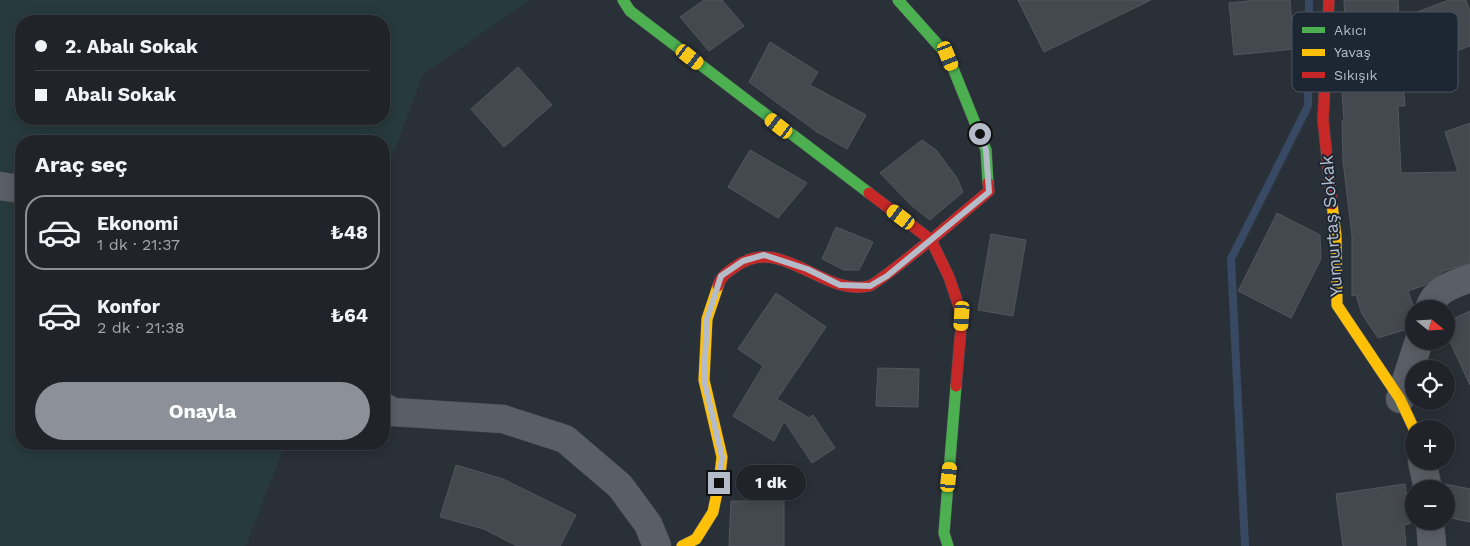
<!DOCTYPE html>
<html lang="tr">
<head>
<meta charset="utf-8">
<style>
  body { margin:0; font-family:"Work Sans",sans-serif; background:#282c32; color:#f1f3f6; height:100vh; display:flex; flex-direction:column; font-size:19px; white-space:nowrap }
  * { box-sizing:border-box; margin:0 }
  p { font-size:16px; color:#a2a4a8 }
  .icon { flex:none; width:28px; height:28px; fill:none; stroke:currentColor; stroke-width:2; stroke-linecap:round; stroke-linejoin:round }
  .map { position:relative; flex:1; overflow:hidden }
  .panel { position:absolute; left:15px; top:135px; width:375px; height:315px; display:flex; flex-direction:column; background:#20242a; border-radius:20px; box-shadow:0 2px 12px #0003,0 0 0 1px #3d4147 }
  .panel>* { flex:none }
  .hud { position:absolute; left:15px; top:15px; width:375px; height:110px; border-radius:20px; box-shadow:0 2px 12px #0003,0 0 0 1px #3d4147; display:grid; align-content:center; height:110px; padding:0 20px; background:#20242a }
  .needle { width:32px; rotate:108deg }
  .tools { position:absolute; left:1405px; top:300px; display:grid; gap:10px }
  .tools a { display:grid; place-items:center; width:50px; height:50px; border-radius:50%; background:#20242a; box-shadow:0 2px 12px #0003,0 0 0 1px #3d4147; font-size:25px }
  .end { position:absolute; width:22px; height:22px; margin:-11px; border:6px solid #b4bcc9; background:#111; box-shadow:0 0 0 2px #111 }
  .from { border-radius:50% }
  .bubble { position:absolute; height:35px; border-radius:18px; background:#20242a; box-shadow:0 2px 12px #0003,0 0 0 1px #3d4147; font-size:16px; font-weight:700; line-height:35px; text-align:center }
  .car { position:absolute; width:15px; height:30px; margin:-15px -8px; border-radius:6px; box-shadow:0 0 4px 1px #0007; background:linear-gradient(#f5c518 24%,#345 0 40%,#f5c518 0 76%,#345 0 86%,#f5c518 0) }
  .hud b { display:flex; align-items:center; gap:18px; height:48px; font-size:19px }
  .hud b+b { border-top:1px solid #3d4147 }
  .hud i { width:12px; height:12px; background:#f1f3f6 }
  ul { padding:0; list-style:none }
  li { display:flex; align-items:center; gap:15px; height:75px; margin:0 10px 8px; padding:0 10px; border:2px solid transparent; border-radius:20px }
  li div { flex:1 }
  li b { display:block; font-size:19px }
  li em { font-style:normal; font-weight:700 }
  li.current { border-color:#8c9099 }
  li>.icon { width:45px; height:45px; stroke-width:1.5 }
  h2 { padding:0 20px; font-size:22px; line-height:60px }
  .cta { display:flex; gap:10px; margin-top:auto; padding:10px 20px }
  .cta a { flex:1; height:58px; border-radius:30px; background:#8c9099; color:#fff; font-size:20px; font-weight:700; line-height:58px; text-align:center }
  .map>svg:first-child { display:block }
</style>
</head>
<body>
<div class="map">
<svg width="1470" height="546" viewBox="0 0 1470 546">
  <rect width="100%" height="100%" fill="#2a3038"/>
  <path fill="#273a3e" fill-rule="evenodd" d="M0,0h530l-107,74 -39,104v-37h-363v303h264l-39,102h-246zM21,21h363v98h-363z"/>
  <g fill="none" stroke-linecap="round" stroke-linejoin="round">
    <path stroke="#384963" stroke-width="8" d="M1245,546l-14,-287 77,-153 1,-106"/>
  </g>
  <path fill="#444950" stroke="#52575f" d="M704,0h18l22,26 -35,25 -29,-34z
    M1018,0h133l-107,52z
    M1258,0h32l4,49 -60,6 -5,-52z
    M1344,0h54l1,19 50,-19h17l4,11v35l-68,25 3,35h-7l3,67 57,-1 -13,-40 25,-9v140l-26,8 -19,14 -17,6 6,17v19l-36,11 -16,-24 -6,-19 -4,1v-60l-9,-75 -1,-40h2l-3,-43 2,-38h3z
    M770,42l48,30 -8,13 56,30 -19,34 -30,-17 -68,-50z
    M518,67l34,38 -48,42 -33,-38z
    M922,140l14,10 21,28 6,14 -33,28 -19,-15 -31,-32z
    M750,150l57,33 -29,35 -50,-31z
    M1277,213l43,22 1,24 -30,59 -53,-27z
    M836,227l37,15 -14,28h-15l-22,-11z
    M991,234l35,6 -13,76 -35,-6z
    M776,293l50,34 -49,72 32,19 4,-3 22,33 -23,15 -28,-42 -10,20 -41,-25 30,-50 -25,-17z
    M1470,311v74l-24,-52v-11z
    M878,368l41,1 -1,38 -42,-1z
    M456,465l47,14 73,36 -16,31h-43l-33,-17 -44,-12z
    M1405,484l5,40 -6,1 2,21h-63l-7,-52z
    M1445,484l25,5v33l-24,-5z
    M731,501h53v45h-55z"/>
  <g fill="none" stroke-linecap="round" stroke-linejoin="round">
    <g stroke="#484c53" stroke-width="29">
      <path id="street" d="M0,186l21,3
        M1429,309c6,-20 23,-24 41,-31
        M1400,399l19,-58
        M384,407l9,5 110,7 62,20 55,47 28,38 9,22
        M1422,461l6,28
        M1430,521l2,25"/>
    </g>
    <g stroke="#484c53" stroke-width="12">
      <path id="fast" d="M623,0l7,11 239,182
        M898,0l50,56 38,94 2,33
        M948,546l-4,-13 12,-147"/>
    </g>
    <g stroke="#484c53" stroke-width="12">
      <path id="slow" d="M1332,204l4,32 1,69 63,94 14,30
        M682,546l14,-7 17,-27 6,-29 3,-26 -18,-77 3,-61 11,-33"/>
    </g>
    <g stroke="#484c53" stroke-width="12">
      <path id="jam" d="M1329,0l-6,120 9,84
        M718,286c3,-10 8,-13 17,-19 46,-34 87,30 134,19 8,-2 52,-39 62,-46l-62,-47
        M956,386l6,-70 -13,-39 -18,-37 58,-49 -1,-8"/>
    </g>
    <use href="#street" stroke="#5a5e66" stroke-width="28"/>
    <use href="#fast" stroke="#4caf50" stroke-width="11"/>
    <use href="#slow" stroke="#ffc107" stroke-width="11"/>
    <use href="#jam" stroke="#c62828" stroke-width="11"/>
  </g>
  <g fill="none" stroke-linecap="round" stroke-linejoin="round">
    <path stroke="#b4bcc9" stroke-width="6" d="M719,483l3,-26 -18,-77 3,-61 14,-43 22,-15 21,-6 43,14 33,16 30,1 17,-10 102,-84 -3,-42 -6,-16"/>
  </g>
  <g text-anchor="middle" dominant-baseline="central" stroke-width="4" stroke-linejoin="round" paint-order="stroke">
    <g font-size="18" fill="#b4bcc9" stroke="#1d2633">
      <text transform="translate(1331 226) rotate(-94)">Yumurtaş Sokak</text>
    </g>
  </g>
  <rect x="1292" y="12" width="166" height="80" rx="8" fill="#1d2633" stroke="#4a5360" stroke-width="1"/>
  <rect x="1302" y="27" width="23" height="6" fill="#4caf50"/>
  <rect x="1302" y="49" width="23" height="7" fill="#ffc107"/>
  <rect x="1302" y="72" width="23" height="6" fill="#c62828"/>
  <g font-size="14" fill="#b4bcc9">
    <text x="1334" y="35">Akıcı</text>
    <text x="1334" y="57">Yavaş</text>
    <text x="1334" y="80">Sıkışık</text>
  </g>
</svg>
<div class="tools">
<a><svg class="needle" viewBox="-14 -14 28 28"><path d="M0-13l5 13h-10z" fill="#e53935"/><path d="M0 13l5-13h-10z" fill="#a2a4a8"/></svg></a>
<a><svg class="icon" aria-label="locate" viewBox="0 0 24 24"><circle cx="12" cy="12" r="6"/><path d="M12 2v4M12 18v4M2 12h4M18 12h4"/></svg></a>
<a>+</a>
<a>−</a>
</div>
<i class="end from" style="left:980px;top:134px"></i>
<i class="end" style="left:719px;top:483px"></i>
<div class="bubble" style="left:736px;top:465px;width:70px">1 dk</div>
<i class="car" style="left:948px;top:56px;rotate:158deg"></i>
<i class="car" style="left:690px;top:57px;rotate:128deg"></i>
<i class="car" style="left:779px;top:126px;rotate:308deg"></i>
<i class="car" style="left:901px;top:217px;rotate:307deg"></i>
<i class="car" style="left:962px;top:316px;rotate:184deg"></i>
<i class="car" style="left:949px;top:477px;rotate:6deg"></i>
<div class="hud">
<b><i class="from"></i>2. Abalı Sokak</b>
<b><i></i>Abalı Sokak</b>
</div>
<section class="panel">
<h2>Araç seç</h2>
<ul>
<li class="current"><svg class="icon" aria-label="car" viewBox="0 0 24 24"><path d="M5 17H2v-5l4-1 3-4h7l3 4 3 1v5h-3M9 17h6M6 11h13"/><circle cx="7" cy="17" r="2"/><circle cx="17" cy="17" r="2"/></svg><div><b>Ekonomi</b><p>1 dk · 21:37</p></div><em>₺48</em></li>
<li><svg class="icon" aria-label="car" viewBox="0 0 24 24"><path d="M5 17H2v-5l4-1 3-4h7l3 4 3 1v5h-3M9 17h6M6 11h13"/><circle cx="7" cy="17" r="2"/><circle cx="17" cy="17" r="2"/></svg><div><b>Konfor</b><p>2 dk · 21:38</p></div><em>₺64</em></li>
</ul>
<div class="cta"><a>Onayla</a></div>
</section>
</div>
</body>
</html>
